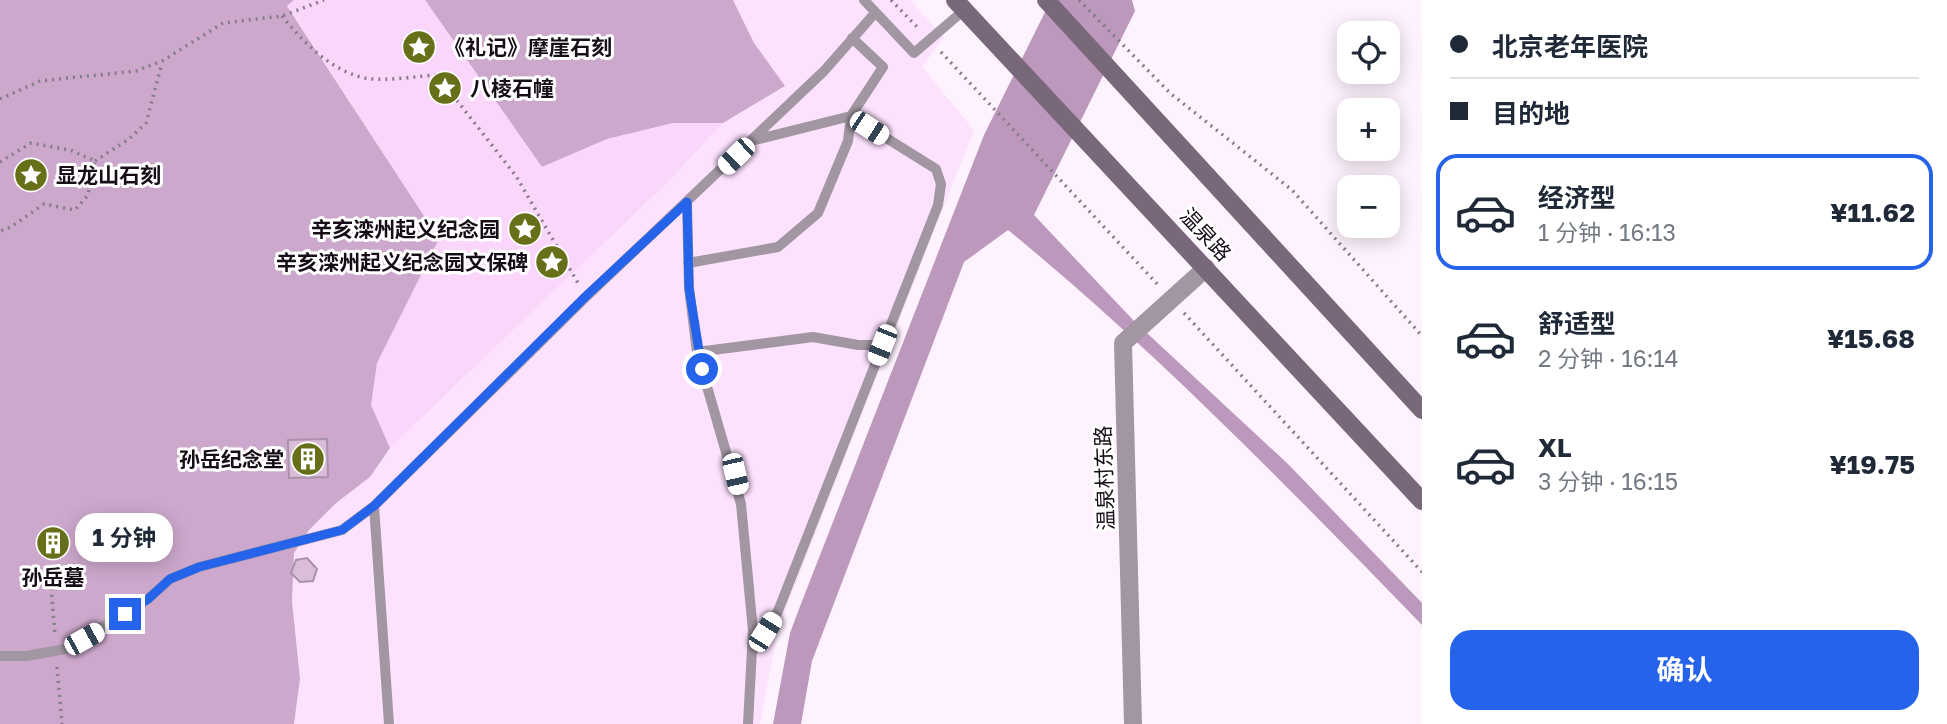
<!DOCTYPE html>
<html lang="zh">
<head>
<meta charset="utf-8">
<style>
  body { margin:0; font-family:"Golos Text","Noto Sans SC",sans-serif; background:#f2f2f3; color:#1f2937; height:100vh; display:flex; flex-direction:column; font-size:26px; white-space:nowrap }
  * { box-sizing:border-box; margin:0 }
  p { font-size:23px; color:#747a83 }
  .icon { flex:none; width:38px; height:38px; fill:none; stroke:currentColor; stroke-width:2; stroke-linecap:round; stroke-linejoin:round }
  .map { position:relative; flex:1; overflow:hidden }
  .sheet { display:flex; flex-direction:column; background:#fff; width:525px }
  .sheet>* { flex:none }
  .top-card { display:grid; align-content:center; height:154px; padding:0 28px; background:#fff }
  .controls { position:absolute; left:1337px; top:21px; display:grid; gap:14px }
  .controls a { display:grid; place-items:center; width:63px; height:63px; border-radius:14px; background:#fff; box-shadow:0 4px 18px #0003; font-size:35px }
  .end { position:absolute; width:32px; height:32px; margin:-16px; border:9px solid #2563eb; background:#fff; box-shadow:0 0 0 4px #fff }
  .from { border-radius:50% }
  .bubble { position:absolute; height:49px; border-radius:21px; background:#fff; box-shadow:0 4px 18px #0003; font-size:23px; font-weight:700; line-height:49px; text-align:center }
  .car { position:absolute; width:21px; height:42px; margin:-21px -10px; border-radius:9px; box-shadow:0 0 5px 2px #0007; background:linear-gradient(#fff 24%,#345 0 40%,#fff 0 76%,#345 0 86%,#fff 0) }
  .top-card b { display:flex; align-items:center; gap:24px; height:66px; font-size:26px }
  .top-card b+b { border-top:2px solid #e0e1e3 }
  .top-card i { width:18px; height:18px; background:#1f2937 }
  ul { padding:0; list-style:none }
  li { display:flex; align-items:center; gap:21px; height:116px; margin:0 14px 10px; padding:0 14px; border:4px solid transparent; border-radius:21px }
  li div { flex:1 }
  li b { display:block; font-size:26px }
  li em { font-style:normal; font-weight:700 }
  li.on { border-color:#2563eb }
  li>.icon { width:63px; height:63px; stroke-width:1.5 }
  .primary-button { display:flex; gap:14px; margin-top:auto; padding:14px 28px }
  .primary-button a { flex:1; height:80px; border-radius:21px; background:#2563eb; color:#fff; font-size:28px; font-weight:700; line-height:80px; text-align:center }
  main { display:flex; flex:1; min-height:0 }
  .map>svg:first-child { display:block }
</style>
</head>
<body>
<main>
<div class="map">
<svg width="1422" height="724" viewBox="0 0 1422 724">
  <rect width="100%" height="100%" fill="#fdf2fd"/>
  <path fill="#fde2fe" d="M733,0h177l34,37 -22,30 52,63 -185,471 -14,44 -15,79h-466l6,-45 -8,-78 2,-48 15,-23 26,-26 35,-27 20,-29 278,-266 55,-59 61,-36 -30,-44z"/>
  <path fill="#fad6fb" d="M294,0h131l117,167 65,-28 66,-16h50l-55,59 -278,266 -20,-43 7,-42 62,-124 -152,-234z"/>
  <path fill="#cca8cc" d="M0,0h294l-7,6 152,233 -62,124 -6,42 19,43 -20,29 -35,27 -26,26 -15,23 -2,48 8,78 -6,45h-294z
    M425,0h308l21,43 31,43 -62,37h-50l-66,16 -65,28z"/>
  <path fill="#bc98bc" d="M1051,0h81l3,11 -101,204 100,106 154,143 134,139v22c-133,-137 -266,-274 -414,-395l-44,32 -152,399 -11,63h-28l17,-91 9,-24 185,-474z"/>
  <path fill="#d9bdd9" stroke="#ab91ab" stroke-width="2" d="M327,439l1,38 -39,1 -1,-38z
    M62,534l1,16 -18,1 -1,-16z
    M307,558l10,11 -4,12 -13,1 -9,-9 5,-13z"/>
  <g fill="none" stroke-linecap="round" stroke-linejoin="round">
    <path stroke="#867c86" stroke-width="3.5" stroke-dasharray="2 5" stroke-linecap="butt" d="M891,0l28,29
      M1079,0l91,93 122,97 130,146
      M282,16c21,26 49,55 83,62 22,4 50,-2 72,-3l79,101 62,107
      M941,52l219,235
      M0,99l40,-18 96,-10 26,-10 61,-38 59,-7 42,-16
      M95,161l34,-22 17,-16 16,-60
      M0,162l31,-19 39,7 25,11 -7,34 -13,15 -31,-6 -33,23 -11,4
      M1184,313l238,259
      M50,574l5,61
      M57,667l5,57"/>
    <path stroke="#a196a1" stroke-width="10" d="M864,0l50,53 49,-42
      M687,203l2,85 8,64 44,152 12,127 -5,93
      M688,263l90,-16 40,-34 30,-72 3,-25 32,-49 -31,-29
      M697,352l116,-15 45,8h24
      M752,652l26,-41 160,-406 3,-21 -5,-15 -85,-53 -96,24
      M0,656h26l40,-7 82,-50 22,-20 29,-12 143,-37 32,-24
      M389,724l-15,-218 212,-209 238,-226 51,-58"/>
    <path stroke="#a196a1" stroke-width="18" d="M1133,724l-10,-381 83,-75"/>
    <path stroke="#796879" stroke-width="18" d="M955,0l467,501
      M1046,0l376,410"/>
  </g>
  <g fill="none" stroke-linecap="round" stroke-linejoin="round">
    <path stroke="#2563eb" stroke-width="9" d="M125,614l23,-15 22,-20 29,-12 143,-37 32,-24 212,-210 101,-94 2,86 13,81"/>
  </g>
  <defs>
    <g id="sight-disc" transform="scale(1.75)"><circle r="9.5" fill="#677019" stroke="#fff"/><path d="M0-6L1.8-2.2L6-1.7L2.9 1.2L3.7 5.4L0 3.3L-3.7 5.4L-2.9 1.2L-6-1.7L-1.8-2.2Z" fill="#fff"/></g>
    <g id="building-disc" transform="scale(1.75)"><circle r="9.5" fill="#677019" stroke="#fff"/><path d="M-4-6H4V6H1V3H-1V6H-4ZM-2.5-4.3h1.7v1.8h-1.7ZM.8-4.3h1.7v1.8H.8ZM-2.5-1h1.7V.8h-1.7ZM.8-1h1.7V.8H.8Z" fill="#fff"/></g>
  </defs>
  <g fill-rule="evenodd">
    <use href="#sight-disc" x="419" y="47"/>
    <use href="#sight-disc" x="445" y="88"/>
    <use href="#sight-disc" x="31" y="175"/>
    <use href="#sight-disc" x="525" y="229"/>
    <use href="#sight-disc" x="552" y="262"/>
    <use href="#building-disc" x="308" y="459"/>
    <use href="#building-disc" x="53" y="543"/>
  </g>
  <g text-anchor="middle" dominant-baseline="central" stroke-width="6" stroke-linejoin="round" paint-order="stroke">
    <g font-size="21" font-weight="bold" fill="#160d16" stroke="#fff" text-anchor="start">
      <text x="444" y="47">《礼记》摩崖石刻</text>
      <text x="470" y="88">八棱石幢</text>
      <text x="56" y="175">显龙山石刻</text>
      <text x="500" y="229" text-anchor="end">辛亥滦州起义纪念园</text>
      <text x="528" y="262" text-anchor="end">辛亥滦州起义纪念园文保碑</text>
      <text x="284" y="459" text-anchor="end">孙岳纪念堂</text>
      <text x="53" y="577" text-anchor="middle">孙岳墓</text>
    </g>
    <g font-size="21" fill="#160d16" stroke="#fff">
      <text transform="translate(1206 234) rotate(47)">温泉路</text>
      <text transform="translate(1104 478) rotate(-92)">温泉村东路</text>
    </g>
  </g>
</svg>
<div class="controls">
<a><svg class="icon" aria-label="locate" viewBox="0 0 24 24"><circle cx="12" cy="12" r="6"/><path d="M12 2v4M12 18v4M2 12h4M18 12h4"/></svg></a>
<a>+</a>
<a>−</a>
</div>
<i class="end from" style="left:702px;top:369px"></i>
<i class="end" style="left:125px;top:614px"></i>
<div class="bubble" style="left:75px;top:513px;width:98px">1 分钟</div>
<i class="car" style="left:869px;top:128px;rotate:123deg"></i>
<i class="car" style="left:736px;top:156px;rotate:226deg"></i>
<i class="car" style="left:882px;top:345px;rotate:202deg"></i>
<i class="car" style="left:735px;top:474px;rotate:167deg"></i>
<i class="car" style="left:765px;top:632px;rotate:32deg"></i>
<i class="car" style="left:84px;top:639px;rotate:61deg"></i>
</div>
<section class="sheet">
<div class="top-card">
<b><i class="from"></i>北京老年医院</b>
<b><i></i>目的地</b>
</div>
<ul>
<li class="on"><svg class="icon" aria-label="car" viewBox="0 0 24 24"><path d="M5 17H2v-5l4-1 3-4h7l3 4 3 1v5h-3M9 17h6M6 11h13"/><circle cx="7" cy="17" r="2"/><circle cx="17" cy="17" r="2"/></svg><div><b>经济型</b><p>1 分钟 · 16:13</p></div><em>¥11.62</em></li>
<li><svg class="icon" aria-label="car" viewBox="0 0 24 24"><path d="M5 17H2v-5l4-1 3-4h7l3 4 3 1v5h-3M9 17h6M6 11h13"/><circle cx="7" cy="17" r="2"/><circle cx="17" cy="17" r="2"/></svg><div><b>舒适型</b><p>2 分钟 · 16:14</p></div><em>¥15.68</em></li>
<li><svg class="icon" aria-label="car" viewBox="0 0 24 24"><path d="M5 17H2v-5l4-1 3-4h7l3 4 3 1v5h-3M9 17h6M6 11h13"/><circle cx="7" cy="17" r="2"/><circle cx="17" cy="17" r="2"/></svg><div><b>XL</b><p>3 分钟 · 16:15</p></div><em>¥19.75</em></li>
</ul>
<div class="primary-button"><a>确认</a></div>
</section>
</main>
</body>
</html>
